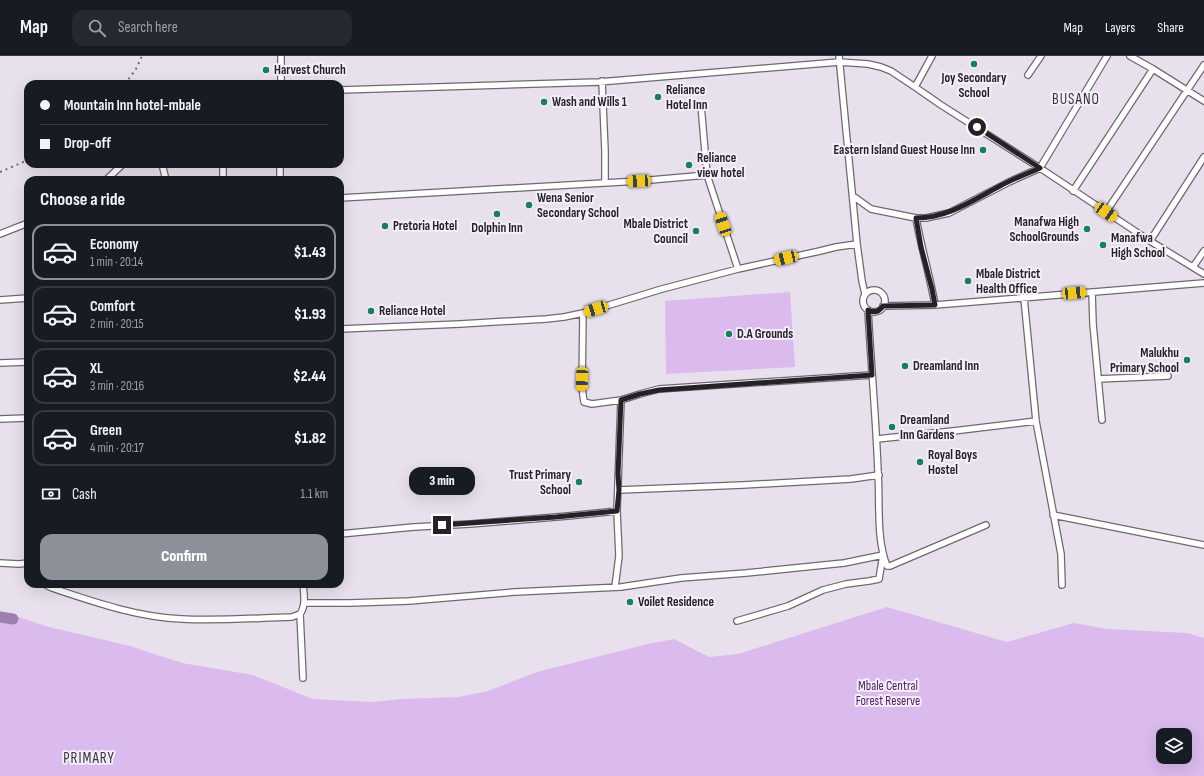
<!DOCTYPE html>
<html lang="en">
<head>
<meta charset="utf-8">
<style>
  body { margin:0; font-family:"Sofia Sans Condensed",sans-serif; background:#242831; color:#f1f3f6; height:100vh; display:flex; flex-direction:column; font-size:15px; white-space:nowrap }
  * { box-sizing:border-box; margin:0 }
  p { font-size:13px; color:#9ea1a6 }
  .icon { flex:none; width:22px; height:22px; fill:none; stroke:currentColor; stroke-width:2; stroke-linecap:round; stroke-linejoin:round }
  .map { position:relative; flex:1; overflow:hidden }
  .side { position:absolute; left:24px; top:120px; width:320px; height:412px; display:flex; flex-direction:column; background:#171b24; border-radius:12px; box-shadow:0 4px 16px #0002 }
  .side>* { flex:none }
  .banner { position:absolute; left:24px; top:24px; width:320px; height:88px; border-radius:12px; box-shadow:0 4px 16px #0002; display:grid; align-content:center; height:88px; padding:0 16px; background:#171b24 }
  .controls { position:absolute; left:1156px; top:672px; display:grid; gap:8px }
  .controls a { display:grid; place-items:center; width:36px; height:36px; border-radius:8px; background:#171b24; box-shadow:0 4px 16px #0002; font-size:20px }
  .end { position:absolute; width:18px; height:18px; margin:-9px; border:5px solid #252227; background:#fff; box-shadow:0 0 0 2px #fff }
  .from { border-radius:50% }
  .bubble { position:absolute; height:28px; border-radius:12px; background:#171b24; box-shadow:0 4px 16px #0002; font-size:13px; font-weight:800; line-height:28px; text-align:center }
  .car { position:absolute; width:12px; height:24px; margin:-12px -6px; border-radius:5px; box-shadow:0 0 3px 1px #0007; background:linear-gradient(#f5c518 24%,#345 0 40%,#f5c518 0 76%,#345 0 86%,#f5c518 0) }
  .banner b { display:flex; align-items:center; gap:14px; height:38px; font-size:15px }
  .banner b+b { border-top:1px solid #363941 }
  .banner i { width:10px; height:10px; background:#f1f3f6 }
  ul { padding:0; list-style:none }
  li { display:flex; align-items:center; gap:12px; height:56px; margin:0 8px 6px; padding:0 8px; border:2px solid #363941; border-radius:12px }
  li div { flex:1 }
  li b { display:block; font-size:15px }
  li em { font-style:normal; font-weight:800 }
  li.selected { border-color:#8c9099 }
  li>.icon { width:36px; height:36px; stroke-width:1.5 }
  h2 { padding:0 16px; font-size:18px; line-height:48px }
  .pay { display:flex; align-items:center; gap:10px; height:44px; padding:0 16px; font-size:15px }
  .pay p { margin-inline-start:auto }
  .cta { display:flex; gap:8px; margin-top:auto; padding:8px 16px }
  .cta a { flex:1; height:46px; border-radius:12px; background:#8c9099; color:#fff; font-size:16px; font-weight:800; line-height:46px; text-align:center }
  header { display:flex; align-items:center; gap:24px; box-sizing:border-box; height:56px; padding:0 20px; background:#171b24; border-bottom:1px solid #363941 }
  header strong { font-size:19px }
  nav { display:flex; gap:22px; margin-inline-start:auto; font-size:14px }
  .search { width:280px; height:36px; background:#242831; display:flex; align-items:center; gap:10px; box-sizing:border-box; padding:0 14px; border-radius:12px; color:#9ea1a6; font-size:15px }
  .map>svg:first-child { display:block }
</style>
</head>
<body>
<header>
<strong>Map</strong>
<div class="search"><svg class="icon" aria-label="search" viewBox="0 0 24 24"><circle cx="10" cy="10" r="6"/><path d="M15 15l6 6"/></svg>Search here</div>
<nav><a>Map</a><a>Layers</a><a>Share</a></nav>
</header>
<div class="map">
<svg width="1204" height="720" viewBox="0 0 1204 720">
  <rect width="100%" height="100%" fill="#e8e1ed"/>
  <path fill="#dbbaee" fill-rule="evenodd" d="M790,236l5,75 -129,7 -1,-73z
    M887,551l120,35 67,-19 33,6 80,4 17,5v138h-1204v-165l49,16 81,19 52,17 71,12 60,24 60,3 28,-3 58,-2 29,-6 49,-19 111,-28 26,-5 35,18 29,-3zM1163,679h22v22h-22z"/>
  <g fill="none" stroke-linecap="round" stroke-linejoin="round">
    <path stroke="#9f7fb2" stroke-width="11" d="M0,561l13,2"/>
    <g stroke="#6e6872" stroke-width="8">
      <path id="street" d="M839,0l18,188 5,37 3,13
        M1130,0l23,13 51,32
        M1028,19l13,-19
        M602,25l3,70v32
        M281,28v-28
        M915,31l17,-31
        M340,34l259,-8 240,-20 29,2 13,3 10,4 24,16 26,18 99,63 110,73 54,33
        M701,49l6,70 31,94
        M162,108l4,16
        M223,108v16
        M280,108v16
        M106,124l17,-16
        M1073,135l80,-122
        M853,140l18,13 45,9h10l23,-5 60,-31 31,-14 67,-112
        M340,142l299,-17 68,-6
        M1106,156l98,-147
        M916,162c5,29 14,58 19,87
        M0,178l28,-11
        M1150,185l54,-84
        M1193,211l11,-16
        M863 245a11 11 0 1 1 22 0a11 11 0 1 1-22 0Z
        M1092,236l1,32 9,96
        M1024,242l12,123 25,133 1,31
        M0,244l28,-2
        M883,250l52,-1 269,-22
        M868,254c3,54 8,108 10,162 2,28 -2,68 9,94h3l96,-41
        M583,257l-1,75 2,14 8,2 29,-4 -4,111 2,45 -4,31
        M340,273l120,-5 86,-5 18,-2 19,-4 79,-24 76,-20 82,-18 16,-4 21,-3
        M0,307l28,-1
        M1098,323l70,-3
        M621,344l19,-6 19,-5 213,-14
        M0,363l28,-1
        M877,383l76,-8 83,-10
        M619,434l124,-5 108,-6 28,-4
        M1053,459l151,30
        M340,478l74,-7 56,-3 98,-8 49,-5
        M0,507l19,1 9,-1
        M44,528l8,4c42,14 85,29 130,31 36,2 73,-1 110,-2l8,-3
        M304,547h46l59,-2 106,-9 106,-5 60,-9 65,-5 98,-10 39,-8
        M737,565l51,-15 35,-16 23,-6 23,-3 10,-2 4,-24
        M303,622l-3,-64c6,-8 4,-20 3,-30"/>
    </g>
    <use href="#street" stroke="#fff" stroke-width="5.5"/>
    <path stroke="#716d74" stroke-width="2" stroke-dasharray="2 4" stroke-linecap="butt" d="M125,28l11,-15 6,-13
      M0,116l28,-12"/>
  </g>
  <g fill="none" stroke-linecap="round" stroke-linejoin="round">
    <path stroke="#252227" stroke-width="5" d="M442,469l114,-8 61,-6 2,-21 -1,-16 3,-74 19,-6 19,-4 213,-15 -4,-65c6,3 11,2 15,-4l52,-1 -3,-16 -11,-42 -5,-29c32,0 57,-18 84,-32 13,-7 26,-12 40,-18l-63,-41"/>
  </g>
  <g fill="#15805b" stroke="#f5eefa" stroke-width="1.5">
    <circle cx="974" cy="8" r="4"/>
    <circle cx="266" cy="14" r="4"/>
    <circle cx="658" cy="41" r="4"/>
    <circle cx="544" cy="46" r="4"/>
    <circle cx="983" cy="94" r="4"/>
    <circle cx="689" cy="109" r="4"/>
    <circle cx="529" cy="149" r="4"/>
    <circle cx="497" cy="158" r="4"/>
    <circle cx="385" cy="170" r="4"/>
    <circle cx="1087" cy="173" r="4"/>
    <circle cx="696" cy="175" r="4"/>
    <circle cx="1103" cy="189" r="4"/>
    <circle cx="968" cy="225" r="4"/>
    <circle cx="371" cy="255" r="4"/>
    <circle cx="729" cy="278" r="4"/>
    <circle cx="1187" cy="304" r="4"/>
    <circle cx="905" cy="310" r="4"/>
    <circle cx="892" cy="371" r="4"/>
    <circle cx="920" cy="406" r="4"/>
    <circle cx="579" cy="426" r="4"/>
    <circle cx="630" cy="546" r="4"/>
  </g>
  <g text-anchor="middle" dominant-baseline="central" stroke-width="4" stroke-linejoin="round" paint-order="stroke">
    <g font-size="13" font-weight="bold" fill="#252227" stroke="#f5eefa" text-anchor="start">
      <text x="274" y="14">Harvest Church</text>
      <text x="974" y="22" text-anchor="middle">Joy Secondary<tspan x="974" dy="15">School</tspan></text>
      <text x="666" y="34">Reliance<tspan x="666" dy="15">Hotel Inn</tspan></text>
      <text x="552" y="46">Wash and Wills 1</text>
      <text x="975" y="94" text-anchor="end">Eastern Island Guest House Inn</text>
      <text x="697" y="102">Reliance<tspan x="697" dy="15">view hotel</tspan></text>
      <text x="537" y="142">Wena Senior<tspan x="537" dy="15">Secondary School</tspan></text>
      <text x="1079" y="166" text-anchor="end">Manafwa High<tspan x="1079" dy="15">SchoolGrounds</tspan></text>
      <text x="688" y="168" text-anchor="end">Mbale District<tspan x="688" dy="15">Council</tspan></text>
      <text x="393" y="170">Pretoria Hotel</text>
      <text x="497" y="172" text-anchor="middle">Dolphin Inn</text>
      <text x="1111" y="182">Manafwa<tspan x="1111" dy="15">High School</tspan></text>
      <text x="976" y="218">Mbale District<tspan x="976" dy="15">Health Office</tspan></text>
      <text x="379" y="255">Reliance Hotel</text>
      <text x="737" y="278">D.A Grounds</text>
      <text x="1179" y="297" text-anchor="end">Malukhu<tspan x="1179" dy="15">Primary School</tspan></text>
      <text x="913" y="310">Dreamland Inn</text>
      <text x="900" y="364">Dreamland<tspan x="900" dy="15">Inn Gardens</tspan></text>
      <text x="928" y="399">Royal Boys<tspan x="928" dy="15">Hostel</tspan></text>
      <text x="571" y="419" text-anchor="end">Trust Primary<tspan x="571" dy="15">School</tspan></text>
      <text x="638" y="546">Voilet Residence</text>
    </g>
    <g font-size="13" fill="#4a1f5e" stroke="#f5eefa">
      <text x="888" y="630">Mbale Central<tspan x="888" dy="15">Forest Reserve</tspan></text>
    </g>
    <g font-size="15" letter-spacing="1" fill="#36313a" stroke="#f5eefa">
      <text x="1076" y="43">BUSANO</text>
      <text x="89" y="702">PRIMARY</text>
    </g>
  </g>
</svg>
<div class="controls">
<a><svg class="icon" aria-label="layers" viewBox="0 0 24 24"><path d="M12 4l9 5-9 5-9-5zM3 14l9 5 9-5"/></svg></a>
</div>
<i class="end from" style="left:977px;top:71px"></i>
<i class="end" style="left:442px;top:469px"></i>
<div class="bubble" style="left:409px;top:411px;width:66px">3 min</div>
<i class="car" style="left:639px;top:125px;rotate:267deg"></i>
<i class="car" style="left:1106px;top:156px;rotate:124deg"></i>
<i class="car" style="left:723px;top:168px;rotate:341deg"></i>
<i class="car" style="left:786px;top:202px;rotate:257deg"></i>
<i class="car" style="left:1074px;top:237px;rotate:85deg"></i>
<i class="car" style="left:596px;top:253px;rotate:253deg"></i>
<i class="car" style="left:582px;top:323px;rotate:182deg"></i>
<div class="banner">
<b><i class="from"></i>Mountain Inn hotel-mbale</b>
<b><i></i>Drop-off</b>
</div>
<section class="side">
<h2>Choose a ride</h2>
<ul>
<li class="selected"><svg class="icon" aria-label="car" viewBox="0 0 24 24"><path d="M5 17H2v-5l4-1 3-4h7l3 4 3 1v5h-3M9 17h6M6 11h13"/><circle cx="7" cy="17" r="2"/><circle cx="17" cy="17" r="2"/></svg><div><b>Economy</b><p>1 min · 20:14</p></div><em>$1.43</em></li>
<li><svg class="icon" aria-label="car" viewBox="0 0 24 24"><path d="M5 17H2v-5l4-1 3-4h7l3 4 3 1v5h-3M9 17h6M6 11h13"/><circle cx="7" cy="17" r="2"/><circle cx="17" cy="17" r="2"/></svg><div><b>Comfort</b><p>2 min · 20:15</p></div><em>$1.93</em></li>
<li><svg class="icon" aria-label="car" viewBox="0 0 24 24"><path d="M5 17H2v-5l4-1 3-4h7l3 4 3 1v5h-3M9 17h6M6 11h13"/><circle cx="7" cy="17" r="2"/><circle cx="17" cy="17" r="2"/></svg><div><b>XL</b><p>3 min · 20:16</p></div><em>$2.44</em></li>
<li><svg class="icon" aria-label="car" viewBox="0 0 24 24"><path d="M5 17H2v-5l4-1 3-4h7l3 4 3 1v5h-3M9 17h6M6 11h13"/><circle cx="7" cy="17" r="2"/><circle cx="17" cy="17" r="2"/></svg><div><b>Green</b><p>4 min · 20:17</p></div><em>$1.82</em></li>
</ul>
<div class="pay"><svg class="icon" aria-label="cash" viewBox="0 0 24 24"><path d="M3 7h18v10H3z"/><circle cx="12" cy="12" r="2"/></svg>Cash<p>1.1 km</p></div>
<div class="cta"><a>Confirm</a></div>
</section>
</div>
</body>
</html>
